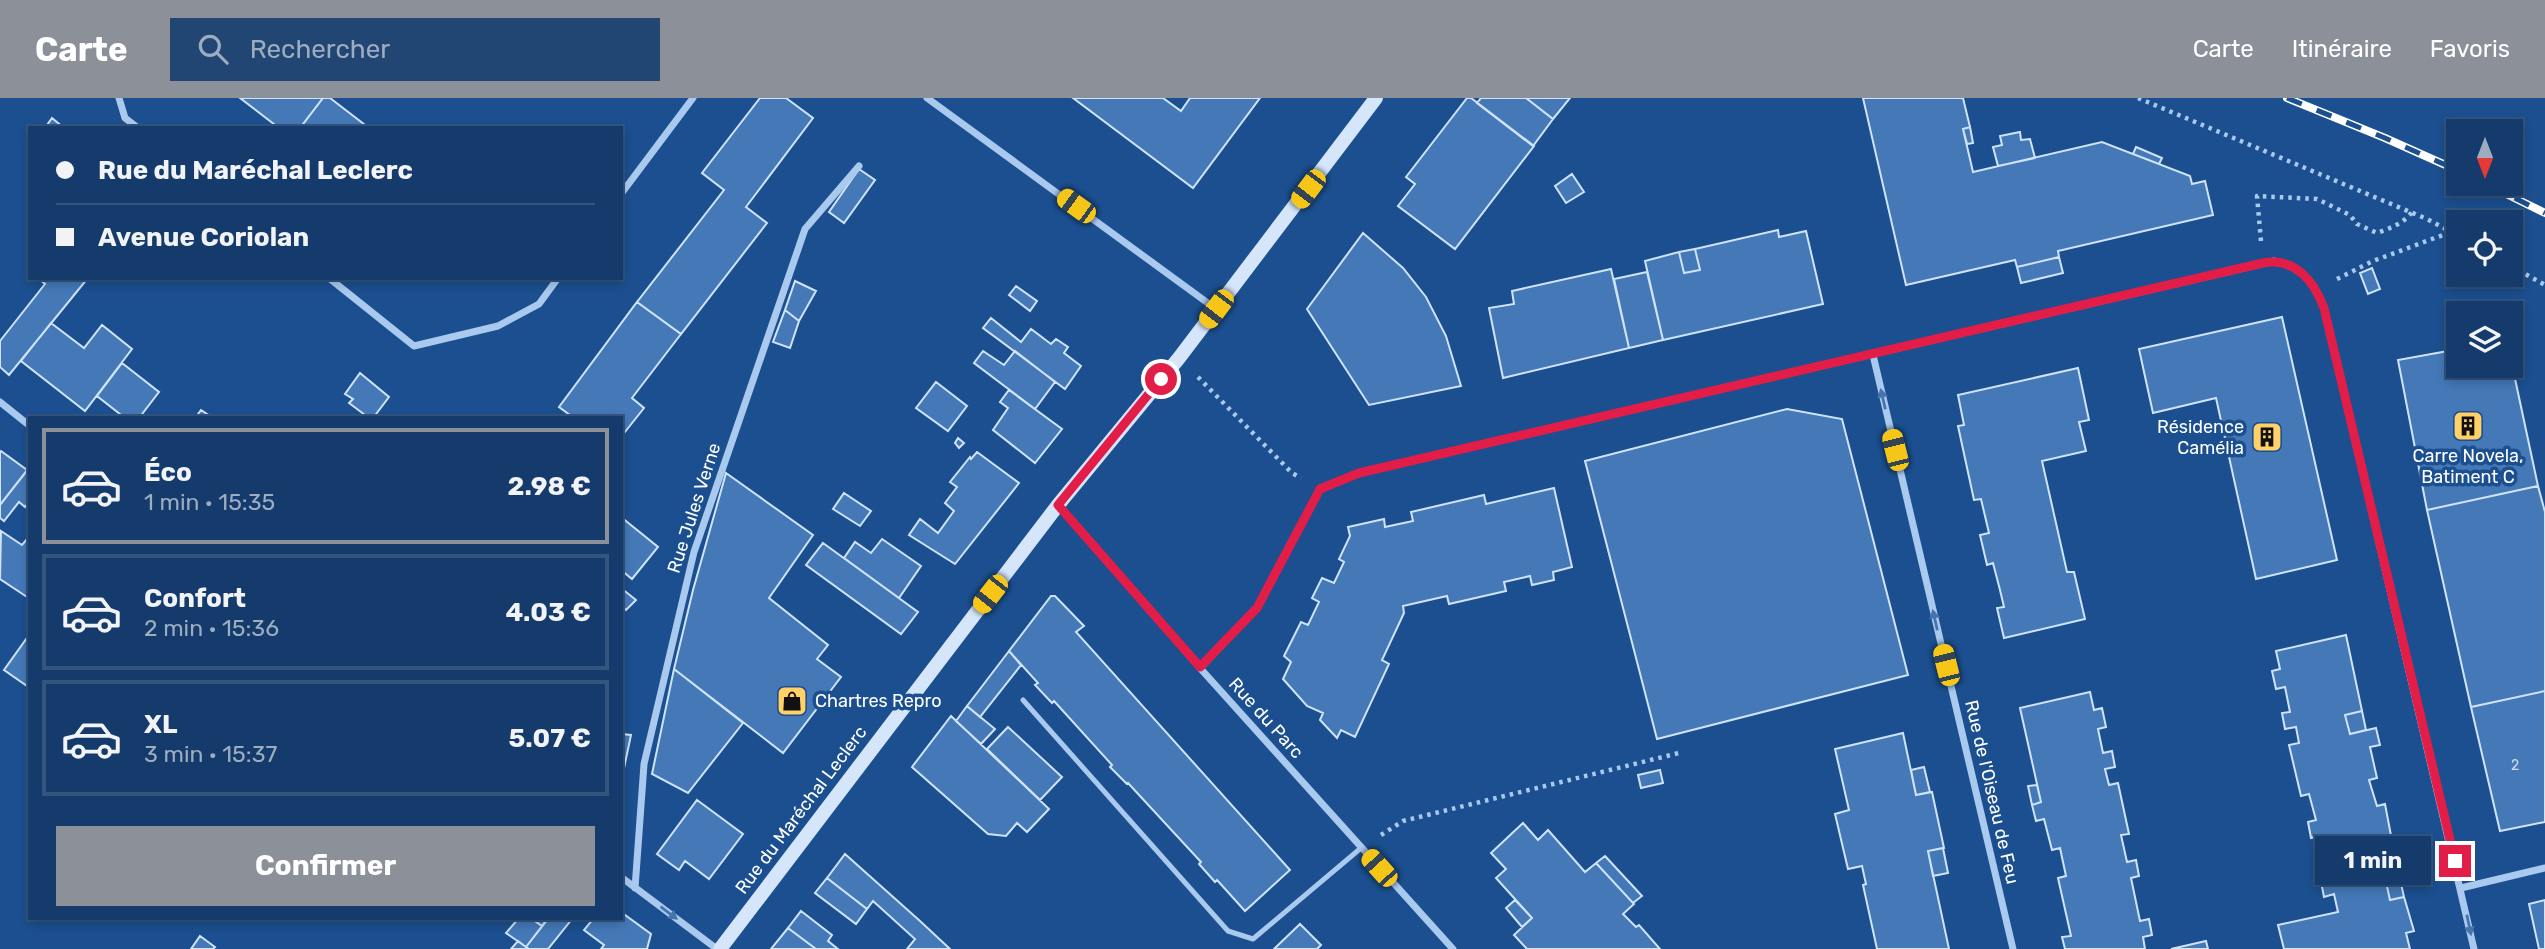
<!DOCTYPE html>
<html lang="fr">
<head>
<meta charset="utf-8">
<style>
  body { margin:0; font-family:Rubik,sans-serif; background:#214673; color:#f1f3f6; height:100vh; display:flex; flex-direction:column; font-size:26px; white-space:nowrap }
  * { box-sizing:border-box; margin:0 }
  p { font-size:23px; color:#9dadc1 }
  .icon { flex:none; width:38px; height:38px; fill:none; stroke:currentColor; stroke-width:2; stroke-linecap:round; stroke-linejoin:round }
  .map { position:relative; flex:1; overflow:hidden }
  .drawer { position:absolute; left:28px; top:318px; width:595px; height:504px; display:flex; flex-direction:column; background:#143b6b; border-radius:0px; box-shadow:0 4px 10px #0003,0 0 0 2px #33557e }
  .drawer>* { flex:none }
  .hud { position:absolute; left:28px; top:28px; width:595px; height:154px; border-radius:0px; box-shadow:0 4px 10px #0003,0 0 0 2px #33557e; display:grid; align-content:center; height:154px; padding:0 28px; background:#143b6b }
  .needle { width:46px; rotate:180deg }
  .fabs { position:absolute; left:2446px; top:21px; display:grid; gap:14px }
  .fabs a { display:grid; place-items:center; width:77px; height:77px; border-radius:0px; background:#143b6b; box-shadow:0 4px 10px #0003,0 0 0 2px #33557e; font-size:35px }
  .end { position:absolute; width:32px; height:32px; margin:-16px; border:9px solid #e11d48; background:#fff; box-shadow:0 0 0 4px #fff }
  .from { border-radius:50% }
  .bubble { position:absolute; height:49px; border-radius:0px; background:#143b6b; box-shadow:0 4px 10px #0003,0 0 0 2px #33557e; font-size:23px; font-weight:700; line-height:49px; text-align:center }
  .car { position:absolute; width:21px; height:42px; margin:-21px -10px; border-radius:9px; box-shadow:0 0 5px 2px #0007; background:linear-gradient(#f5c518 24%,#345 0 40%,#f5c518 0 76%,#345 0 86%,#f5c518 0) }
  .hud b { display:flex; align-items:center; gap:24px; height:66px; font-size:26px }
  .hud b+b { border-top:2px solid #33557e }
  .hud i { width:18px; height:18px; background:#f1f3f6 }
  ul { padding:12px 0 0; list-style:none }
  li { display:flex; align-items:center; gap:21px; height:116px; margin:0 14px 10px; padding:0 14px; border:4px solid #33557e; border-radius:0px }
  li div { flex:1 }
  li b { display:block; font-size:26px }
  li em { font-style:normal; font-weight:700 }
  li.on { border-color:#8c9099 }
  li>.icon { width:63px; height:63px; stroke-width:1.5 }
  .cta { display:flex; gap:14px; margin-top:auto; padding:14px 28px }
  .cta a { flex:1; height:80px; border-radius:0px; background:#8c9099; color:#fff; font-size:28px; font-weight:700; line-height:80px; text-align:center }
  header { display:flex; align-items:center; gap:42px; box-sizing:border-box; height:98px; padding:0 35px; background:#8c9099; color:#fff }
  header strong { font-size:33px }
  nav { display:flex; gap:38px; margin-inline-start:auto; font-size:24px }
  .search { width:490px; height:63px; background:#214673; display:flex; align-items:center; gap:18px; box-sizing:border-box; padding:0 24px; border-radius:0px; color:#9dadc1; font-size:26px }
  .map>svg:first-child { display:block }
</style>
</head>
<body>
<header>
<strong>Carte</strong>
<div class="search"><svg class="icon" aria-label="search" viewBox="0 0 24 24"><circle cx="10" cy="10" r="6"/><path d="M15 15l6 6"/></svg>Rechercher</div>
<nav><a>Carte</a><a>Itinéraire</a><a>Favoris</a></nav>
</header>
<div class="map">
<svg width="2545" height="851" viewBox="0 0 2545 851">
  <rect width="100%" height="100%" fill="#1b4f8f"/>
  <path fill="#4478b7" stroke="#cfe3fa" stroke-width="2" d="M240,0h83l-23,30h-21z
    M323,0h7l39,30h-69z
    M760,0h26l27,20 -67,89 21,16 -86,111 -44,-32 87,-112 -22,-17z
    M1073,0h90l18,13 9,-13h70l-67,90z
    M1467,0h4l63,48 -79,103 -57,-43 17,-22 -9,-7z
    M1481,0h45l27,21 -20,27 -56,-43z
    M1526,0h44l-17,21z
    M1863,0h100l7,29 -7,2 10,43 129,-30 88,34 2,8 13,-3 8,34 -155,36 1,6 -42,10 -2,-7 -109,25z
    M52,20l12,10h-19z
    M1970,29l3,16 -6,1 -4,-15z
    M2020,34l1,8 9,-1 5,19 -37,8 -5,-19 9,-2 -2,-9z
    M2136,49l26,11 -3,6 -26,-10z
    M859,71l16,11 -31,43 -15,-11z
    M1572,76l12,18 -18,11 -11,-17z
    M1778,132l1,7 27,-6 17,73 -160,36 -18,-79 34,-9 5,21 16,-3 -5,-21z
    M1363,135l40,35 23,29 20,39 15,50 -92,19 -62,-96z
    M1695,151l5,21 -16,3 -5,-21z
    M2059,159l4,16 -42,10 -4,-16z
    M2372,170l8,21 -12,5 -8,-21z
    M1611,171l18,79 -126,30 -14,-70 25,-4 -2,-13z
    M1647,174l16,68 -34,8 -15,-69z
    M38,180h50l-79,97 -9,-8v-26l45,-57z
    M795,183l21,10 -17,30 -14,-11z
    M1016,188l21,15 -7,10 -21,-16z
    M637,204l44,32 -49,64 12,10 -23,29v-19h-47l-15,-11z
    M785,212l14,11 -9,27 -17,-6z
    M2282,219l55,243 -81,19 -40,-181 -63,15 -14,-64z
    M991,220l30,24 10,-13 20,15 5,-5 12,8 -4,6 17,13 -16,23 -82,-61z
    M51,225l33,25 18,-23 30,24 -47,62 -64,-50z
    M2459,251v17h52v-6l27,126 -111,24 -29,-150z
    M983,253l21,14 11,-14 40,31 -20,27 -61,-46z
    M122,265l37,29 -20,26h-14l-28,-22z
    M2078,270l11,52 -10,2 7,29 -44,10 25,111h7l11,47 -81,19 -7,-30 7,-1 -4,-17 -7,-27 -6,2 -7,-30 9,-2 -8,-34 -7,1 -16,-74 6,-1 -6,-30z
    M360,275l29,24 -16,21h-4l-20,-15 4,-4 -8,-5z
    M936,284l31,24 -19,25 -32,-23z
    M1009,292l53,39 -27,34 -42,-33 15,-22 -8,-6z
    M1787,311l55,10 66,256 -251,64 -72,-278z
    M201,312l12,8h-18z
    M958,340l6,5 -5,5 -4,-5z
    M1,353l26,19 -27,35v-53z
    M977,354l42,31 -64,81 -46,-29 11,-16 18,14 16,-22 -9,-8 12,-16 -7,-5 20,-25 1,2z
    M30,369v34l-5,6 -6,-5 -15,19 -4,-3v-13z
    M726,375l87,62 -44,63 59,47 -11,14 24,18 -58,76 -109,-84 19,-79z
    M2538,388l7,26v179l-74,16 -44,-197z
    M1554,390l18,79 -19,5 1,8 -22,5 -2,-9 -26,6 2,9 -57,13 -2,-8 -44,10 1,7 -22,47 7,4 -34,73 -14,-7 -4,8 -17,-18 3,-7 -16,-7 -24,-27 8,-17 -7,-6 17,-34 7,3 11,-23 -7,-4 10,-20 12,5 10,-21 -5,-3 11,-23 -2,-9 36,-8 1,8 28,-6 -2,-9 73,-17 2,9z
    M844,395l27,18 -11,15 -27,-17z
    M621,419l37,30 -26,32 -11,-9z
    M1,433l21,14 5,-6 3,2v58l-30,-20z
    M882,441l39,27 -22,32 -55,-40 11,-16 16,11z
    M823,445l95,69 -17,22 -95,-69z
    M621,490l15,12 -10,10 -5,-4z
    M1051,498h4l29,30 -8,6 214,238 -45,41 -28,-31 -2,2 -16,-18 2,-2 -73,-79 -1,1 -17,-17 2,-2 -58,-64 -2,2 -17,-18 3,-2 -29,-32z
    M29,537h1v53l-26,-18z
    M2346,537l16,76 -17,4 5,19 26,-6 4,17 -10,2 7,31 -8,2 8,26 8,-2 11,58 10,-2 3,17 -23,5 4,18 14,-3 10,34 -8,2 4,16h-126l-6,-24 60,-13 -4,-18 -10,3 -3,-15 8,-2 -10,-44 -8,2 -3,-16 8,-2 -7,-26 -8,2 -12,-51 10,-2 -3,-16 -11,2 -3,-16 8,-1 -5,-25 -9,2 -4,-18 8,-2 -4,-18z
    M1009,553l12,14 -41,52 -13,-11z
    M674,571l69,54 -55,70 -36,-19z
    M2545,593v131l-45,9 -29,-124z
    M2090,594l4,18 8,-2 4,19 -8,2 5,24 9,-2 3,16 -10,2 4,16 9,-2 11,51 -8,1 6,27 9,-2 3,16 -8,2 9,43 9,-2 3,16 -9,2 2,12h-80l-3,-12 9,-1 -13,-58 8,-2 -6,-28 -8,2 -8,-31 -8,2 -4,-16 9,-3 -21,-94z
    M967,608l28,23 -14,15 -25,-23z
    M2362,613l4,19 -16,4 -5,-19z
    M951,618l98,93 -22,23 -10,-9 -11,13 -18,-2 -76,-67z
    M1008,629l54,50 -22,23 -53,-51z
    M1903,635l13,62 16,-3 12,56 -16,3 21,98h-72l-14,-64 3,-1 -4,-18 -14,3 -13,-55 14,-4 -14,-61z
    M621,636l10,1 -8,38 -2,30z
    M1924,669l6,25 -14,3 -5,-25z
    M1660,672l3,13 -22,5 -3,-13z
    M2037,687l4,17 -9,3 -4,-19z
    M697,702l46,34 -34,45 -24,-18 -6,9 -22,-16z
    M1523,725l15,17 10,-10 37,42 11,-9 38,41 -11,10 13,13 3,-2 21,24h-133l-13,-14 18,-17 -36,-40 10,-9 -15,-16z
    M1943,750l5,25 -15,3 -5,-25z
    M845,756l75,67 30,28h-43l8,-10 -42,-38 -6,8 -40,-31z
    M1605,758l37,40 -9,7 -37,-40z
    M827,780l40,31 -11,15 -41,-31z
    M2400,781l4,18 -14,3 -4,-18z
    M1515,802l17,18 -10,9 -16,-19z
    M2545,802v49h-6l-10,-45z
    M801,813l31,24 -4,6 10,8h-22l-28,-21z
    M621,814l30,22 -4,15h-46l3,-4 -20,-15 9,-11h28z
    M518,821h14l10,7 -16,21 -20,-14z
    M532,821h15l-5,7z
    M548,821h24l-24,30h-19l-3,-2z
    M1300,826l21,21 -4,4h-43z
    M788,830l28,21h-45z
    M200,838l15,11 -2,2h-22z
    M518,843l8,6 3,2h-18z
    M2206,843l2,8h-37z"/>
  <g fill="none" stroke-linecap="round" stroke-linejoin="round">
    <path stroke="#a9c9ee" stroke-width="4.5" stroke-dasharray="3.5 5" stroke-linecap="butt" d="M2138,0l289,121 32,17
      M2261,143l-4,-45 60,3 33,16 7,9 20,9c13,-5 26,-9 35,-21
      M2511,168l34,19
      M2337,181l36,-18 78,-29
      M1198,279l94,96 9,5
      M1381,737l22,-14 280,-69"/>
    <path stroke="#a9c9ee" stroke-width="5" d="M1023,602l205,231 25,8 108,-91"/>
    <path stroke="#a9c9ee" stroke-width="7" d="M119,0l6,20 13,10
      M927,0l289,211
      M621,96l72,-96
      M329,180l85,68 84,-20 41,-22 19,-26
      M1873,257l140,594
      M0,304l30,24
      M1058,407l142,163 253,281
      M1200,570l57,-60 63,-119 39,-16 915,-212c29,7 40,20 50,47l150,641
      M621,779l96,72
      M635,790l9,-124 50,-212 111,-323 54,-63
      M2461,790l84,-20"/>
    <path stroke="#d6e6fa" stroke-width="14" d="M720,851l338,-444 121,-147 197,-260"/>
    <g stroke="#fff" stroke-width="8">
      <path id="rail" d="M2287,0l98,40 74,33
        M2486,86l59,29"/>
    </g>
    <use href="#rail" stroke="#1b4f8f" stroke-width="5" stroke-dasharray="16" stroke-linecap="butt"/>
  </g>
  <defs><path id="oneway-solid" d="M-6-.8H1V-3.2L6.5 0L1 3.2V.8H-6Z" transform="scale(1.75)"/></defs>
  <g fill="#4674ac">
    <use href="#oneway-solid" transform="translate(1883 301) rotate(-103)"/>
    <use href="#oneway-solid" transform="translate(1935 522) rotate(-103)"/>
    <use href="#oneway-solid" transform="translate(669 815) rotate(37)"/>
    <use href="#oneway-solid" transform="translate(2469 827) rotate(78)"/>
  </g>
  <g fill="none" stroke-linecap="round" stroke-linejoin="round">
    <path stroke="#e11d48" stroke-width="9" d="M1161,281l-103,126 142,162 57,-59 63,-119 39,-16 904,-210c32,-6 51,18 61,45l131,553"/>
  </g>
  <defs>
    <g id="building-square" transform="scale(1.575)"><rect x="-9" y="-9" width="18" height="18" rx="4" fill="#ffd166" stroke="#1b4f8f"/><path d="M-4-6H4V6H1V3H-1V6H-4ZM-2.5-4.3h1.7v1.8h-1.7ZM.8-4.3h1.7v1.8H.8ZM-2.5-1h1.7V.8h-1.7ZM.8-1h1.7V.8H.8Z" fill="#111"/></g>
    <g id="shop-square" transform="scale(1.575)"><rect x="-9" y="-9" width="18" height="18" rx="4" fill="#ffd166" stroke="#1b4f8f"/><path d="M-5-2.5h2.3a2.7 3.5 0 0 1 5.4 0H5L5.5 6h-11ZM-1.5-2.5h3a1.5 2.3 0 0 0-3 0Z" fill="#111"/></g>
  </defs>
  <g fill-rule="evenodd">
    <use href="#building-square" x="2468" y="328"/>
    <use href="#building-square" x="2267" y="339"/>
    <use href="#shop-square" x="792" y="603"/>
  </g>
  <g text-anchor="middle" dominant-baseline="central" stroke-width="7" stroke-linejoin="round" paint-order="stroke">
    <g font-size="14" fill="#d0dded">
      <text x="2515" y="667">2</text>
    </g>
    <g font-size="18" fill="#fff" stroke="#1b4f8f" text-anchor="end">
      <text x="2244" y="329">Résidence<tspan x="2244" dy="21">Camélia</tspan></text>
      <text x="2468" y="358" text-anchor="middle">Carre Novela,<tspan x="2468" dy="21">Batiment C</tspan></text>
      <text x="815" y="603" text-anchor="start">Chartres Repro</text>
    </g>
    <g font-size="18" fill="#fff" stroke="#1b4f8f">
      <text transform="translate(694 410) rotate(-72)">Rue Jules Verne</text>
      <text transform="translate(1266 620) rotate(48)">Rue du Parc</text>
      <text transform="translate(1992 694) rotate(77)">Rue de l'Oiseau de Feu</text>
      <text transform="translate(801 712) rotate(-53)">Rue du Maréchal Leclerc</text>
    </g>
  </g>
</svg>
<div class="fabs">
<a><svg class="needle" viewBox="-14 -14 28 28"><path d="M0-13l5 13h-10z" fill="#e53935"/><path d="M0 13l5-13h-10z" fill="#9dadc1"/></svg></a>
<a><svg class="icon" aria-label="locate" viewBox="0 0 24 24"><circle cx="12" cy="12" r="6"/><path d="M12 2v4M12 18v4M2 12h4M18 12h4"/></svg></a>
<a><svg class="icon" aria-label="layers" viewBox="0 0 24 24"><path d="M12 4l9 5-9 5-9-5zM3 14l9 5 9-5"/></svg></a>
</div>
<i class="end from" style="left:1161px;top:281px"></i>
<i class="end" style="left:2455px;top:763px"></i>
<div class="bubble" style="left:2315px;top:738px;width:116px">1 min</div>
<i class="car" style="left:1308px;top:91px;rotate:217deg"></i>
<i class="car" style="left:1076px;top:108px;rotate:306deg"></i>
<i class="car" style="left:1216px;top:211px;rotate:217deg"></i>
<i class="car" style="left:1895px;top:352px;rotate:346deg"></i>
<i class="car" style="left:990px;top:496px;rotate:218deg"></i>
<i class="car" style="left:1946px;top:567px;rotate:346deg"></i>
<i class="car" style="left:1379px;top:770px;rotate:318deg"></i>
<div class="hud">
<b><i class="from"></i>Rue du Maréchal Leclerc</b>
<b><i></i>Avenue Coriolan</b>
</div>
<section class="drawer">
<ul>
<li class="on"><svg class="icon" aria-label="car" viewBox="0 0 24 24"><path d="M5 17H2v-5l4-1 3-4h7l3 4 3 1v5h-3M9 17h6M6 11h13"/><circle cx="7" cy="17" r="2"/><circle cx="17" cy="17" r="2"/></svg><div><b>Éco</b><p>1 min · 15:35</p></div><em>2.98 €</em></li>
<li><svg class="icon" aria-label="car" viewBox="0 0 24 24"><path d="M5 17H2v-5l4-1 3-4h7l3 4 3 1v5h-3M9 17h6M6 11h13"/><circle cx="7" cy="17" r="2"/><circle cx="17" cy="17" r="2"/></svg><div><b>Confort</b><p>2 min · 15:36</p></div><em>4.03 €</em></li>
<li><svg class="icon" aria-label="car" viewBox="0 0 24 24"><path d="M5 17H2v-5l4-1 3-4h7l3 4 3 1v5h-3M9 17h6M6 11h13"/><circle cx="7" cy="17" r="2"/><circle cx="17" cy="17" r="2"/></svg><div><b>XL</b><p>3 min · 15:37</p></div><em>5.07 €</em></li>
</ul>
<div class="cta"><a>Confirmer</a></div>
</section>
</div>
</body>
</html>
